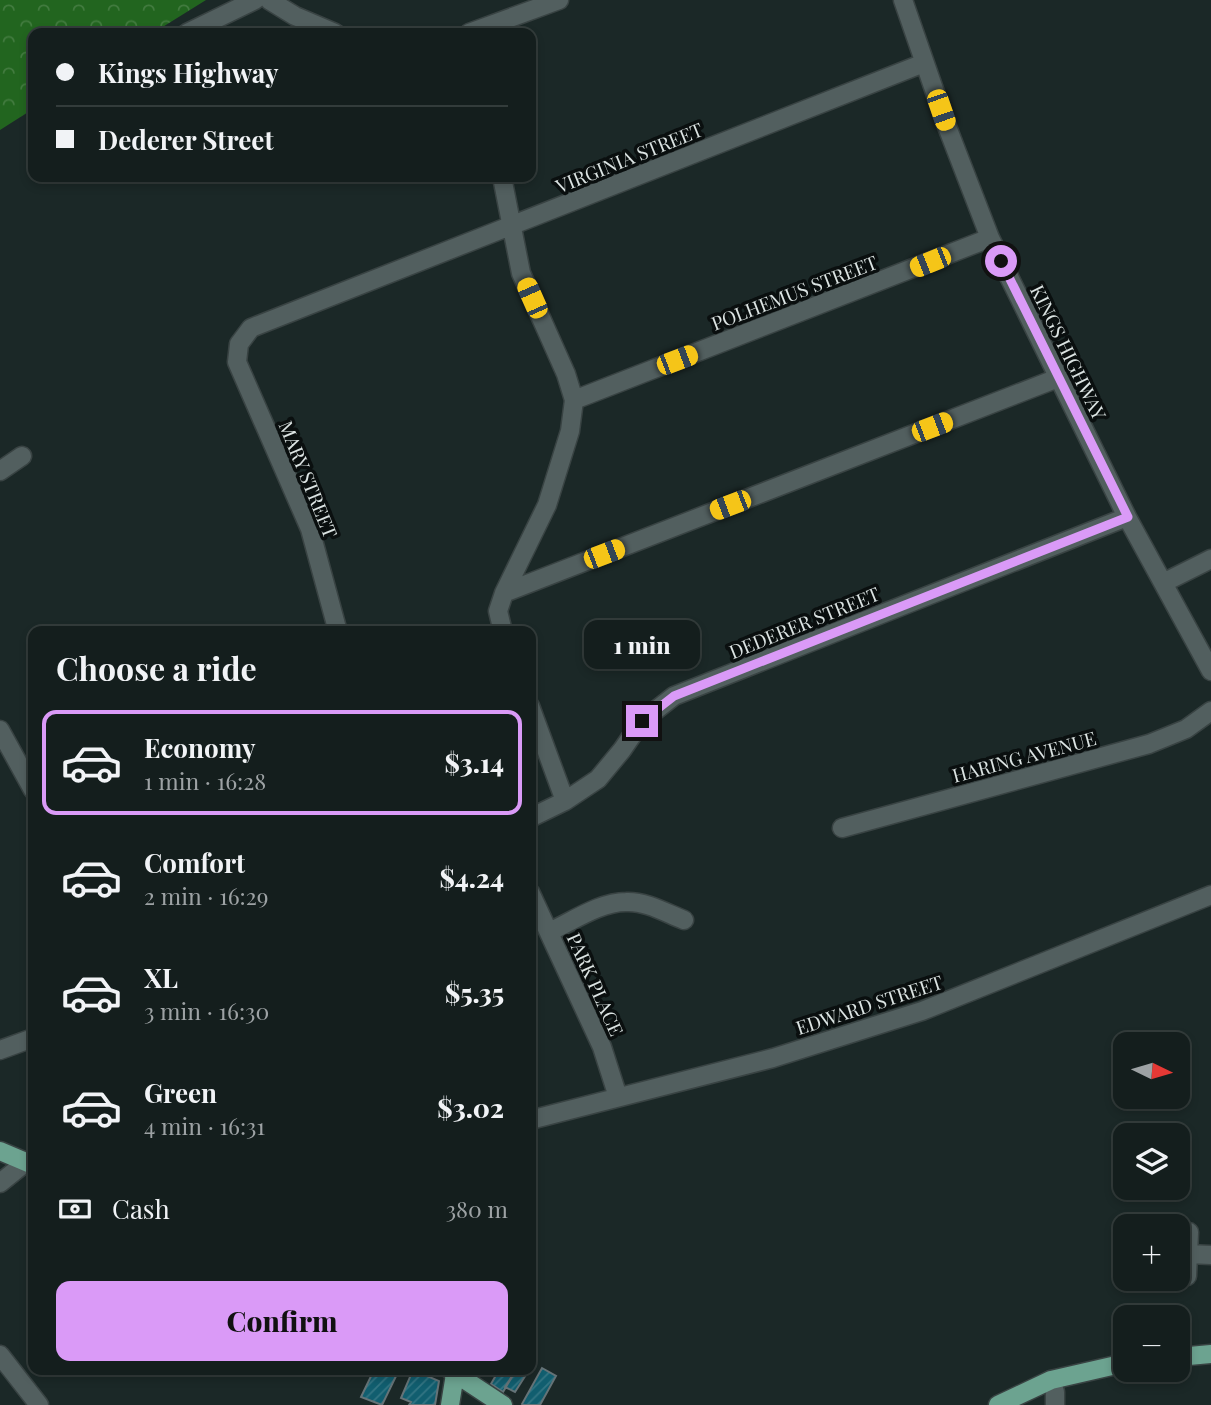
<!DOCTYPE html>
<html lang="en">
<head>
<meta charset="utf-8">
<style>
  body { margin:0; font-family:"Playfair Display",serif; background:#1d2726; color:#f1f3f6; height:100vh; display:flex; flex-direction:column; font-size:26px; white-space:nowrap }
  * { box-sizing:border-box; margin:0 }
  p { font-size:23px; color:#9da2a4 }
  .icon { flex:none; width:38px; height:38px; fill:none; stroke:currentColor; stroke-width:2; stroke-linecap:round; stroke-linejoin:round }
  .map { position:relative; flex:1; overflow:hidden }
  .side { position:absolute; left:28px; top:626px; width:508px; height:749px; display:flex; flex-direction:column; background:#141e1d; border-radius:14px; box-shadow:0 4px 10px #0003,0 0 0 2px #333c3b }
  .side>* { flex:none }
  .banner { position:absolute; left:28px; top:28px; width:508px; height:154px; border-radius:14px; box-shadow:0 4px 10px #0003,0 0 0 2px #333c3b; display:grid; align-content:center; height:154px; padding:0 28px; background:#141e1d }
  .needle { width:46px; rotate:95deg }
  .controls { position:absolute; left:1113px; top:1032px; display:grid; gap:14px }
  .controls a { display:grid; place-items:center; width:77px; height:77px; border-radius:14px; background:#141e1d; box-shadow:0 4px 10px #0003,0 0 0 2px #333c3b; font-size:35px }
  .end { position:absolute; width:32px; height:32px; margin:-16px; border:9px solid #da9af7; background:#111; box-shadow:0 0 0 4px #111 }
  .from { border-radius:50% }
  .bubble { position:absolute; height:49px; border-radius:14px; background:#141e1d; box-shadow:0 4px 10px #0003,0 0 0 2px #333c3b; font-size:23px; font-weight:800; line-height:49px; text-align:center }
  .car { position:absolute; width:21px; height:42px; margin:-21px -10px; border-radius:9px; box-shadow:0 0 5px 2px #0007; background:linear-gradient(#f5c518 24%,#345 0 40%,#f5c518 0 76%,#345 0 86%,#f5c518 0) }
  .banner b { display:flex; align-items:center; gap:24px; height:66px; font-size:26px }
  .banner b+b { border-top:2px solid #333c3b }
  .banner i { width:18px; height:18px; background:#f1f3f6 }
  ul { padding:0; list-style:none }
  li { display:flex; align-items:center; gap:21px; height:105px; margin:0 14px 10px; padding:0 14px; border:4px solid transparent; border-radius:14px }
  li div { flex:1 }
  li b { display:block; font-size:26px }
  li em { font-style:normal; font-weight:800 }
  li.active { border-color:#da9af7 }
  li>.icon { width:63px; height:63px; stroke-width:1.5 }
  h2 { padding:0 28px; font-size:32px; line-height:84px }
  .pay { display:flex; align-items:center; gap:18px; height:77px; padding:0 28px; font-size:26px }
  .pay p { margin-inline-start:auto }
  .cta { display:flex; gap:14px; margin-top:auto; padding:14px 28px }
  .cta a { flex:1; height:80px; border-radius:14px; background:#da9af7; color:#111; font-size:28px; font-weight:800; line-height:80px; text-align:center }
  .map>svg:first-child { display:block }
</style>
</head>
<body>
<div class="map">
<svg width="1211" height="1405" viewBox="0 0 1211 1405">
  <defs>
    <pattern id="forest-crowns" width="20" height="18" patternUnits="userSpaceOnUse" patternTransform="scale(1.75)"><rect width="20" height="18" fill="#22651f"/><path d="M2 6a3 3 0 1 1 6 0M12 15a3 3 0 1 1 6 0" fill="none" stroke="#427b3f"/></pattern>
    <pattern id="building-hatch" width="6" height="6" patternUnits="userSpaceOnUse" patternTransform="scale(1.75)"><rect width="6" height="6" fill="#115e6f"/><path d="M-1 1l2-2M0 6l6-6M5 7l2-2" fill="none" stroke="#337583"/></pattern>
  </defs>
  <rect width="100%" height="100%" fill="#1b2827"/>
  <path fill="url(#forest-crowns)" d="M0,0h206l-53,33h-120v76l-33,21z"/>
  <path fill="url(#building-hatch)" stroke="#657377" stroke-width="2" d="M542,1368l14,8 -16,29h-17l-1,-1z
    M374,1370h25l-17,35 -21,-8z
    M413,1370l26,11 -4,24h-26l2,-3 -10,-4z
    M499,1370h17l-13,22 -12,-8z
    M516,1370h13l-14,22 -10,-5z"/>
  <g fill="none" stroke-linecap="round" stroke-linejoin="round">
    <g stroke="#394343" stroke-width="21">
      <path id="minor" d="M269,0l26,16 40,17
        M903,0l43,124 44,114 137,279 84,154
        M187,33l68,-33
        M469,33l90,-33
        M502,177l19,96 45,101 8,26 -4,31 -23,74 -43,88 -6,18 5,21
        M574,400l416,-162
        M0,471l22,-15
        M1163,583l48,-24
        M504,593l554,-215
        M338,632l-28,-103 -73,-167 2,-18 12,-16 673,-265
        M530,706l35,95
        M0,730l33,60
        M530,818l35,-17 33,-22 24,-29 20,-29 32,-25 453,-179
        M842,828l307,-84 37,-15 25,-18
        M530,892l72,155 16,50
        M549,932c24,-11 51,-30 77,-30 20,-1 40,11 58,18
        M0,1050l33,-12
        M530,1120l243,-62 149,-47 289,-116
        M0,1183l26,-21
        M1188,1254l23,1
        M1187,1276l2,-44
        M0,1355l39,50
        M1051,1380l4,12v13"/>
    </g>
    <g stroke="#394343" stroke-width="21">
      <path id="major" d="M0,1151l33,14
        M1178,1357l33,-3
        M450,1370l53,35
        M450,1405l5,-31
        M998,1405l53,-25 74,-17"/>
    </g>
    <use href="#minor" stroke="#525f5f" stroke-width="18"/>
    <use href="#major" stroke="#6ca390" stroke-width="18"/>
  </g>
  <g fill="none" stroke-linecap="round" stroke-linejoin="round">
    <path stroke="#da9af7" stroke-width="9" d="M642,721l32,-25 454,-179 -127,-256"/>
  </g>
  <g text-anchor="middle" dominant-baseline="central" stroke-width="7" stroke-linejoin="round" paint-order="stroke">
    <g font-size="19" fill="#dce4e3" stroke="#0a0f0f">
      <text transform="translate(629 157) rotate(-22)">VIRGINIA STREET</text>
      <text transform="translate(794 292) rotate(-21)">POLHEMUS STREET</text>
      <text transform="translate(1069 352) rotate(64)">KINGS HIGHWAY</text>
      <text transform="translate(309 479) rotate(68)">MARY STREET</text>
      <text transform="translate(804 622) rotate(-22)">DEDERER STREET</text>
      <text transform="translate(1024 756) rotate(-15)">HARING AVENUE</text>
      <text transform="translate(596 984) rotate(66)">PARK PLACE</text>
      <text transform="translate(869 1004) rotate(-18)">EDWARD STREET</text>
    </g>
  </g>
</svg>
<div class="controls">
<a><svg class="needle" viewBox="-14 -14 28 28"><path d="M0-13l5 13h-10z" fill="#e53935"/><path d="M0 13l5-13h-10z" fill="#9da2a4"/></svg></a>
<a><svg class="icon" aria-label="layers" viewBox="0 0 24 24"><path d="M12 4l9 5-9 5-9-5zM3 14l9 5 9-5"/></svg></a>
<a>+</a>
<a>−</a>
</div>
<i class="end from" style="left:1001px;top:261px"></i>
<i class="end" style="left:642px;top:721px"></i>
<div class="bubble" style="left:584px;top:620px;width:116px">1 min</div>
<i class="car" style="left:941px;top:110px;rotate:161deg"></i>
<i class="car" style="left:930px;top:262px;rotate:248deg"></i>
<i class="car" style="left:532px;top:298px;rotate:336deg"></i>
<i class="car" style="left:677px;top:360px;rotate:69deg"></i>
<i class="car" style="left:932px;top:427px;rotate:69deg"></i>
<i class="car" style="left:730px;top:505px;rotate:249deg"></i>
<i class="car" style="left:604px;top:554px;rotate:69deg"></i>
<div class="banner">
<b><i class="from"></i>Kings Highway</b>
<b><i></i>Dederer Street</b>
</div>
<section class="side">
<h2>Choose a ride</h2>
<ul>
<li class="active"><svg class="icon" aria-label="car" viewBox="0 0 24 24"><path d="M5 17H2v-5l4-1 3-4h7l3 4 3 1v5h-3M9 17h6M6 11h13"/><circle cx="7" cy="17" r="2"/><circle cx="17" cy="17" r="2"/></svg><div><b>Economy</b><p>1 min · 16:28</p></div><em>$3.14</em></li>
<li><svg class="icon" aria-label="car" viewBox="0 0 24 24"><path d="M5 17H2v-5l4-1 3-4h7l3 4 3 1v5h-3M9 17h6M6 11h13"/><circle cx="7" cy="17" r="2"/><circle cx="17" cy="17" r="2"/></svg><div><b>Comfort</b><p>2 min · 16:29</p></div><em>$4.24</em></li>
<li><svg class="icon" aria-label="car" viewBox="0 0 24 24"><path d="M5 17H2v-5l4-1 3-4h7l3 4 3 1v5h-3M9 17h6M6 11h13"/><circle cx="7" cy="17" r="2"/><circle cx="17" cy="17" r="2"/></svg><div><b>XL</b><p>3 min · 16:30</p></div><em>$5.35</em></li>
<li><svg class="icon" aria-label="car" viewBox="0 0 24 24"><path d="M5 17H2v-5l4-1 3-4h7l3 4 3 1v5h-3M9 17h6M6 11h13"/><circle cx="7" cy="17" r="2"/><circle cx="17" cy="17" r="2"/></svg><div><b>Green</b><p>4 min · 16:31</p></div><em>$3.02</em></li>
</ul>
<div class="pay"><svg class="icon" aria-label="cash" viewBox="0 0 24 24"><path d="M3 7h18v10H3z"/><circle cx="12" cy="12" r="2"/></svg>Cash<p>380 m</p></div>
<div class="cta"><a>Confirm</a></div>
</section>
</div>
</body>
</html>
